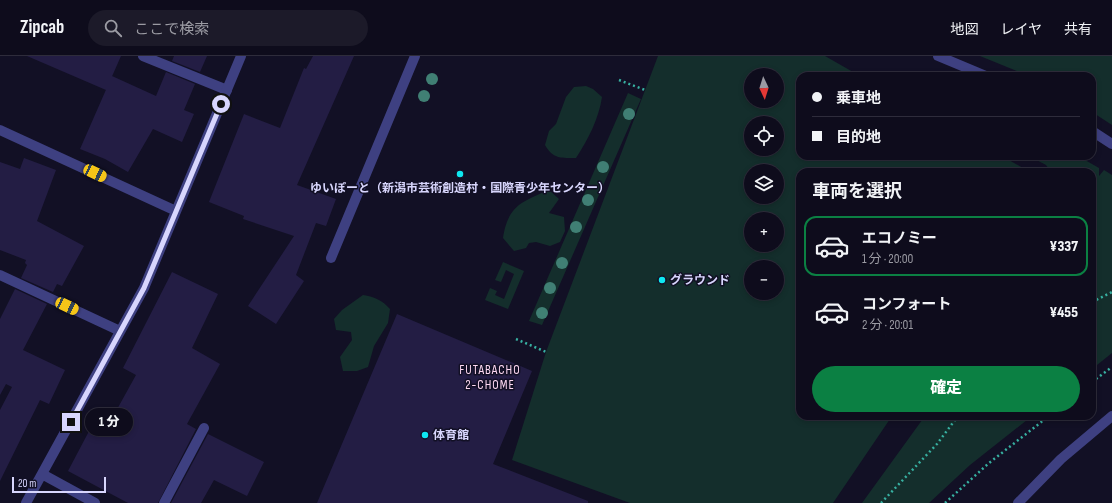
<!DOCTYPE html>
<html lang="ja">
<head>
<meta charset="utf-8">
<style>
  body { margin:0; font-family:"Sofia Sans Condensed","Noto Sans JP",sans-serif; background:#1c1a29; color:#f1f3f6; height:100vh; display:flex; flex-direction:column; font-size:15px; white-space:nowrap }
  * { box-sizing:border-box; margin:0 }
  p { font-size:13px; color:#9b9ba3 }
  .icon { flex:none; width:22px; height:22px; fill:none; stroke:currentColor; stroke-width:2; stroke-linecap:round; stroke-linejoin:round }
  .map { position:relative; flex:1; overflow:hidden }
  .sheet { position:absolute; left:796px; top:112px; width:300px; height:252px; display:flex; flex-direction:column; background:#0e0c1c; border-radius:12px; box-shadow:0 2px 6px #0003,0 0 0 1px #2e2c3b }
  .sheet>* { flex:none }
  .banner { position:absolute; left:796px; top:16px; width:300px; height:88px; border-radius:12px; box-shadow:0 2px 6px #0003,0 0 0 1px #2e2c3b; display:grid; align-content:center; height:88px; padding:0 16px; background:#0e0c1c }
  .needle { width:26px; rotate:176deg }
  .fabs { position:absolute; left:744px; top:12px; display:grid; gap:8px }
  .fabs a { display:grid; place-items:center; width:40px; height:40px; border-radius:50%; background:#0e0c1c; box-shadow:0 2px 6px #0003,0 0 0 1px #2e2c3b; font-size:20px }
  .scale { position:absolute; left:12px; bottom:10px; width:94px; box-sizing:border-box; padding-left:4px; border:2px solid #d8d6fd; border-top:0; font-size:11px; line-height:14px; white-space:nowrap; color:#d8d6fd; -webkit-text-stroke:3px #121025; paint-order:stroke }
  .end { position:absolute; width:18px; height:18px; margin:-9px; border:5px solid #d8d6fd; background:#111; box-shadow:0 0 0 2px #111 }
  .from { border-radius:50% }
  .bubble { position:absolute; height:28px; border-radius:14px; background:#0e0c1c; box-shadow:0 2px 6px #0003,0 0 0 1px #2e2c3b; font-size:13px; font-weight:800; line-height:28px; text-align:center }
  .car { position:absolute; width:12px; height:24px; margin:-12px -6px; border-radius:5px; box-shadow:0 0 3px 1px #0007; background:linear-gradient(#f5c518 24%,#345 0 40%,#f5c518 0 76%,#345 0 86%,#f5c518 0) }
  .banner b { display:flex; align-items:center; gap:14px; height:38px; font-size:15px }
  .banner b+b { border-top:1px solid #2e2c3b }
  .banner i { width:10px; height:10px; background:#f1f3f6 }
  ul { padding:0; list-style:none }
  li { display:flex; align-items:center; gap:12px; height:60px; margin:0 8px 6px; padding:0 8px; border:2px solid transparent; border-radius:12px }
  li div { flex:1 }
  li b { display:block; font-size:15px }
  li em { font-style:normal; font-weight:800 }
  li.active { border-color:#0b8043 }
  li>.icon { width:36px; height:36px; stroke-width:1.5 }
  h2 { padding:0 16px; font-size:18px; line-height:48px }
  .action { display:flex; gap:8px; margin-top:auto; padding:8px 16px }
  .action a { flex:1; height:46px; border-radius:24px; background:#0b8043; color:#fff; font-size:16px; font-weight:800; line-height:46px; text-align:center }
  header { display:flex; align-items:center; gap:24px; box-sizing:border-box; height:56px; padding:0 20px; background:#0e0c1c; border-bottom:1px solid #2e2c3b }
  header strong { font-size:19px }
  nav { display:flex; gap:22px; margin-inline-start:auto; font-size:14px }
  .search { width:280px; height:36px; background:#1c1a29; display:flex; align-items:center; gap:10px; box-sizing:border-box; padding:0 14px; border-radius:22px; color:#9b9ba3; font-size:15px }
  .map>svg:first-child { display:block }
</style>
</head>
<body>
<header>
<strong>Zipcab</strong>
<div class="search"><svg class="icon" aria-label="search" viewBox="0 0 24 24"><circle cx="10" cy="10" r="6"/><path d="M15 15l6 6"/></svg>ここで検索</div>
<nav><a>地図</a><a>レイヤ</a><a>共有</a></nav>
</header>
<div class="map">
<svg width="1112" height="447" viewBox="0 0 1112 447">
  <rect width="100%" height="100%" fill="#121025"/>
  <path fill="#142e2c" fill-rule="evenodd" d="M658,0h167l35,20h-60v80h202l28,16h-230v244h92l-59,87h-203l-118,-43 34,-108zM751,19h26v26h-26zM751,67h26v26h-26zM751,115h26v26h-26zM751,163h26v26h-26zM751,211h26v26h-26z
    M980,0h132v69l-20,-13v-36h-63z
    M586,30l7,3 9,8c-3,21 -14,43 -26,61 -15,0 -23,1 -31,-13l4,-14 7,-7 10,-27 8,-10z
    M628,37l13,6 -99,226 -13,-4z
    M1029,100h49l21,12v8l5,-6 8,5v178l-20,16v-197h-41l-5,-7z
    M549,134l10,9 -10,14 15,4 1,14 -5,11 -10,4 -14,-4 -7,1 -3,5 -12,3 -11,-13c5,-32 18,-36 46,-48z
    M503,206l21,9 -16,38 -23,-9 5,-12 7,3 -2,4 9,4 10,-25 -8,-4 -5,12 -6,-2z
    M363,239c12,2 19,5 27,14l-2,14 -14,23 -6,21 -11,4h-14l-3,-14 12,-17 -1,-8 -15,-2 -2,-11 8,-9z
    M925,360h107l-62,49 -41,38h-67z"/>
  <path fill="#231d44" d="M27,0h94l-15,34z
    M174,0h33l-7,16 -28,-11z
    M313,0h41l-57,129 39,14 -10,27 -10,-3 -20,52 8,6 -28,43 -28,-18 46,-70 -51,-17 1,-3 -35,-14 35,-88 36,14 24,-60 2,1z
    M166,16l29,12 -11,26 10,4 -12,28 -29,-13 -25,43 -23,-13 -25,-10 32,-73 44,20z
    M24,102l32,12 -19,51 47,25 -22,40 -5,-2 -4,8 -32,-14 6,-13 -2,-2 1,-3 -26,-10v-88l20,7z
    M172,216l46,22 -26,54 28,16 -33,60 9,5 -38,74h-30l-60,-32 29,-55 13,6 26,-47 -13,-7z
    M15,233l32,15 -24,46 42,20 -16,34 -9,-4 -40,81v-71l12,-23 -6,-3 -6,11v-76z
    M397,258l135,57 -39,93 95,37v2h-271z
    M208,378l56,28 -17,34 -33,-16 -13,23h-30z"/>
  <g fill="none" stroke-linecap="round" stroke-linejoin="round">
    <path stroke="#37b0a1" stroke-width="2.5" stroke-dasharray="2 3" stroke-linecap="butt" d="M619,24l26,10
      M1092,246l20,-10
      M516,283l30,13
      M1092,326l20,-15
      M881,447l56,-59 21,-28
      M945,447l44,-40 60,-47"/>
    <path stroke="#3e4081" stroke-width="10" d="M143,0l84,34
      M331,202l84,-202"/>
    <path stroke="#3e4081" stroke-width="10" d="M938,0l48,20
      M0,74l176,81
      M1092,75l20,13
      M0,219l120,56
      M42,418l53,29
      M26,447l118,-215 97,-232
      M164,447l40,-75"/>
    <path stroke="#3e4081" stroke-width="10" d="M1018,447l43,-44 51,-43"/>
  </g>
  <g fill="#407f74">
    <circle cx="432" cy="23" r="6"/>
    <circle cx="424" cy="40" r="6"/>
    <circle cx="629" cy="58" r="6"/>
    <circle cx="603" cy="111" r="6"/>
    <circle cx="588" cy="144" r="6"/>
    <circle cx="576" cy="171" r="6"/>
    <circle cx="562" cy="207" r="6"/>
    <circle cx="550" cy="232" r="6"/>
    <circle cx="542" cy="257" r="6"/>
  </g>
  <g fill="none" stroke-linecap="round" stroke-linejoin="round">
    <path stroke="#d8d6fd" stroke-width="5" d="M71,366l73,-134 77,-184"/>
  </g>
  <g fill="#0ee8f1" stroke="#121025" stroke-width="1.5">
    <circle cx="460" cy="118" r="4"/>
    <circle cx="662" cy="224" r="4"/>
    <circle cx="425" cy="379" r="4"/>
  </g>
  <g text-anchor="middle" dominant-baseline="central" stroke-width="3" stroke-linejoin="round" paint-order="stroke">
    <g font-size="12" font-weight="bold" fill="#d8d6fd" stroke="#121025" text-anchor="start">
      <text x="460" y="132" text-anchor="middle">ゆいぽーと（新潟市芸術創造村・国際青少年センター）</text>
      <text x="670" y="224">グラウンド</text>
      <text x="433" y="379">体育館</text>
    </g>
    <g font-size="13" letter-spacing="1" fill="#fdd8f2" stroke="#121025">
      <text x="490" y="314">FUTABACHO<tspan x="490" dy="15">2-CHOME</tspan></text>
    </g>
  </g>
</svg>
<div class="fabs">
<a><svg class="needle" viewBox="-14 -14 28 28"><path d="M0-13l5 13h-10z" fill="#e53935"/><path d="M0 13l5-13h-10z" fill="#9b9ba3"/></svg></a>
<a><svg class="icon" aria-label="locate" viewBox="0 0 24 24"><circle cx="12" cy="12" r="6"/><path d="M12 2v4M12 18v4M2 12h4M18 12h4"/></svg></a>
<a><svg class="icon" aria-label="layers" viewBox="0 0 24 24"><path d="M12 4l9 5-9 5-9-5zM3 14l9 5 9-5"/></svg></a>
<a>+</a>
<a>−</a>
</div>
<div class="scale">20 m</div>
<i class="end from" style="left:221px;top:48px"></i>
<i class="end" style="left:71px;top:366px"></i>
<div class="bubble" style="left:85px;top:352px;width:48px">1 分</div>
<i class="car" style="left:95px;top:117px;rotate:115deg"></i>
<i class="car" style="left:67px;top:250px;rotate:115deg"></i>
<div class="banner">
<b><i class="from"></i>乗車地</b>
<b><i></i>目的地</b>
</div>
<section class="sheet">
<h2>車両を選択</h2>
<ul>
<li class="active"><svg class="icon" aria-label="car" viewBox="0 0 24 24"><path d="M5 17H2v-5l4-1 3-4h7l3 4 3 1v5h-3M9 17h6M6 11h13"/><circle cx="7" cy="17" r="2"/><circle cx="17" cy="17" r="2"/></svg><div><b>エコノミー</b><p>1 分 · 20:00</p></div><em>¥337</em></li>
<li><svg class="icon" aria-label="car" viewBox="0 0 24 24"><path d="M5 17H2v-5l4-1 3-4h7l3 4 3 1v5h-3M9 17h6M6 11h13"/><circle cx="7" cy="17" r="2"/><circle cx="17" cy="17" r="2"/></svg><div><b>コンフォート</b><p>2 分 · 20:01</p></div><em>¥455</em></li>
</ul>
<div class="action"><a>確定</a></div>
</section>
</div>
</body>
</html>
